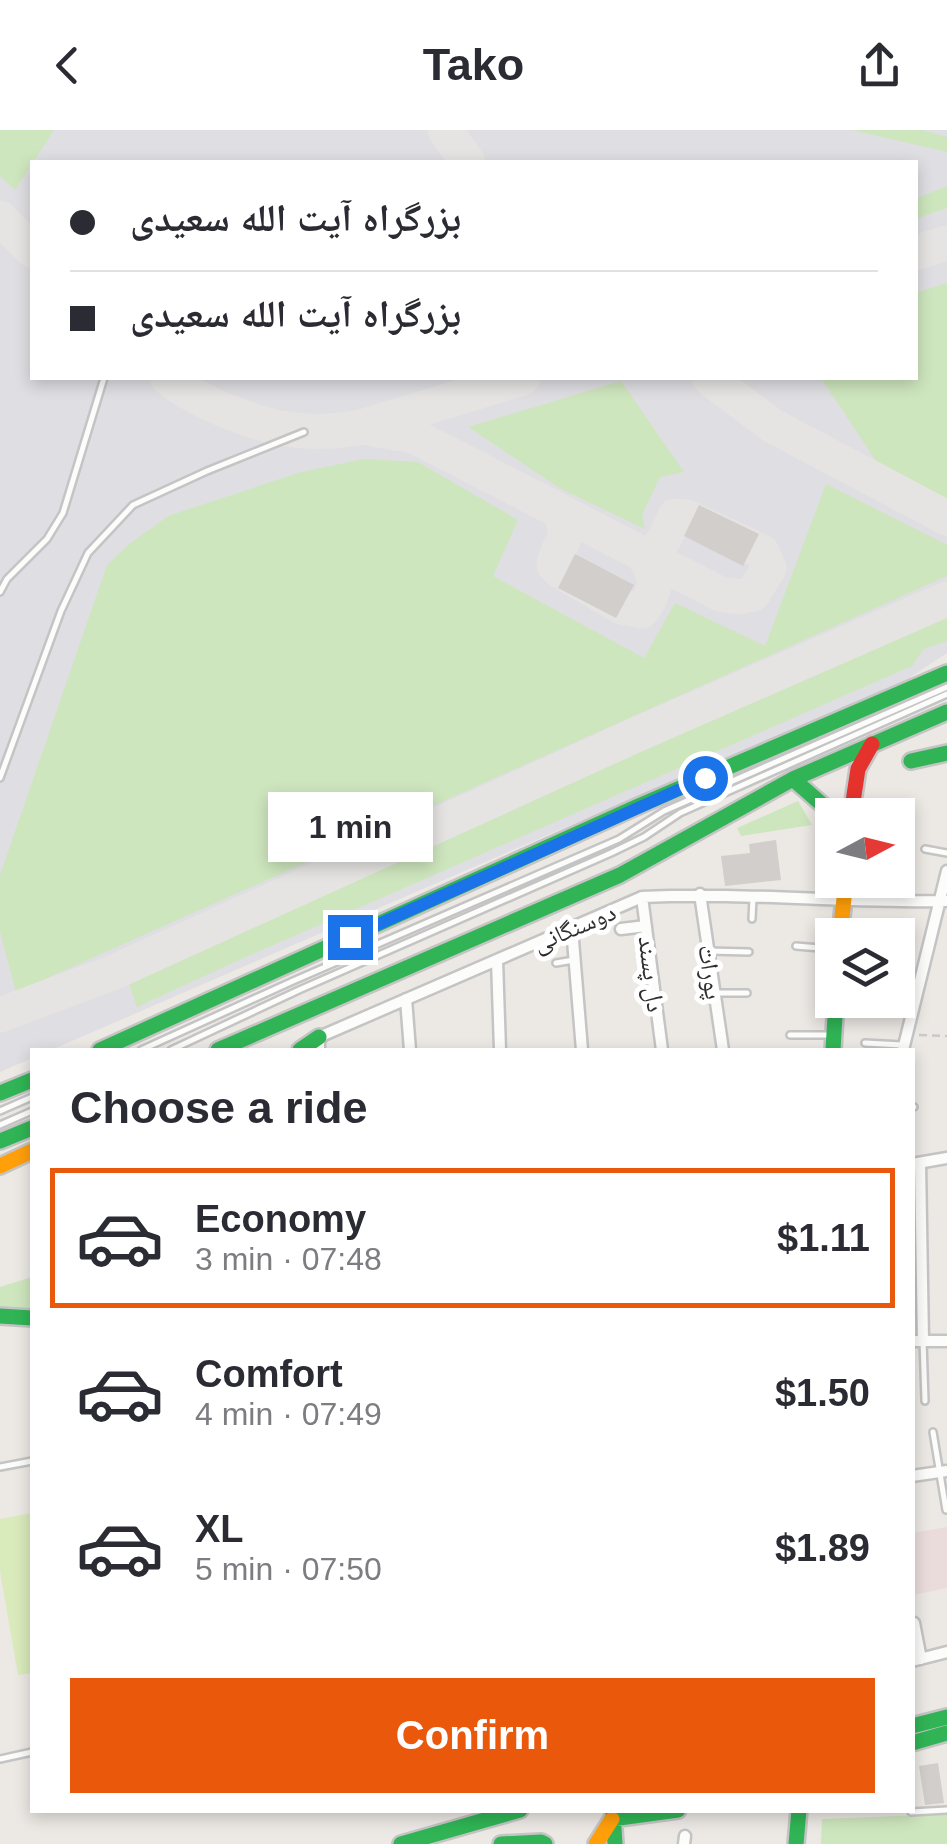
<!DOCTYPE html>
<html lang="en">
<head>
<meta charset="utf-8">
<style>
  body { margin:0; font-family:Arial,"Noto Naskh Arabic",sans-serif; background:#f2f2f3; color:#2b2b33; height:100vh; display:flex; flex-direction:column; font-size:38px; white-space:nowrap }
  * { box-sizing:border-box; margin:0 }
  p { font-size:32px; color:#7c7c81 }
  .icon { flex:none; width:55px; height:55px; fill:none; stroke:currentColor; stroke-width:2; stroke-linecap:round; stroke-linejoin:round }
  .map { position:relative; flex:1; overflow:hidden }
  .sheet { position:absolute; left:30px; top:918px; width:885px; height:765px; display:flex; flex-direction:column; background:#fff; border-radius:0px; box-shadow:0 5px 15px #0003 }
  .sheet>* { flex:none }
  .top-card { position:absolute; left:30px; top:30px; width:888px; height:220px; border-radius:0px; box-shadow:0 5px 15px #0003; display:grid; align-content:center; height:220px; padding:0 40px; background:#fff }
  .needle { width:65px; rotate:83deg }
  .controls { position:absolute; left:815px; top:668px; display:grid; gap:20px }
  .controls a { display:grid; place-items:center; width:100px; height:100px; border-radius:0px; background:#fff; box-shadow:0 5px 15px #0003; font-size:50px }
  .end { position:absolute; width:45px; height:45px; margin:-22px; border:12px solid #1a73e8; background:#fff; box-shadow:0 0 0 5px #fff }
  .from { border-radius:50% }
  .bubble { position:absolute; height:70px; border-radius:0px; background:#fff; box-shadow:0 5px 15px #0003; font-size:32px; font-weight:700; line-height:70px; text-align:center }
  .top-card b { display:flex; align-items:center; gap:35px; height:95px; font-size:38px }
  .top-card b+b { border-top:2px solid #e1e1e2 }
  .top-card i { width:25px; height:25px; background:#2b2b33 }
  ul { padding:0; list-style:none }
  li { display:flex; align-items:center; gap:30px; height:140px; margin:0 20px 15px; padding:0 20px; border:5px solid transparent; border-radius:0px }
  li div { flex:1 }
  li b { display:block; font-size:38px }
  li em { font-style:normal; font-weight:700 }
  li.selected { border-color:#ea580c }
  li>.icon { width:90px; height:90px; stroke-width:1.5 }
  h2 { padding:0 40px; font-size:45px; line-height:120px }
  .cta { display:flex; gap:20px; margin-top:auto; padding:20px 40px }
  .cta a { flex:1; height:115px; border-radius:0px; background:#ea580c; color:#fff; font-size:40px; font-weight:700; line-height:115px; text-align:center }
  header { display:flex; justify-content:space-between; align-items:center; height:130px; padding:0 40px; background:#fff; font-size:45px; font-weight:700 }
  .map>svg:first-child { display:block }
</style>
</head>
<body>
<header><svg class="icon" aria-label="back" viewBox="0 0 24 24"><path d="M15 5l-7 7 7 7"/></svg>Tako<svg class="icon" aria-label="share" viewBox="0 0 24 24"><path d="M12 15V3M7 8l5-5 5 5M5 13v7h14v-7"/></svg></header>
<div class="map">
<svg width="947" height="1714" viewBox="0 0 947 1714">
  <rect width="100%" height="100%" fill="#ece8e4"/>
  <path fill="#e9dcdb" d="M947,1397v61l-34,7v-62z"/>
  <path fill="#dfdee2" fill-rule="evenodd" d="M0,0h947v523l-44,29 -213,94 -124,51 -515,223h-19v8l-32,14zM32,32h883v216h-883z"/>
  <path fill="#cee6be" d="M0,0h54l-39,60 -15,-14z
    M852,0h70l25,7v15z
    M947,56v22l-32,11v-20z
    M947,153v219l-67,-35 -59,-89h94v-85z
    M621,251l63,91 -24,5 -18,38 3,14 -84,-40 -93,-62z
    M364,329l54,3 100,58 -25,56 151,82 31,-55 90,43 61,-162 121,61v31l-931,416 -16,-60v-57l107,-310 21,-20 40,-29 133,-44z
    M947,482v29l-23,8 -12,17 -666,291 -109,50 -12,-35c273,-121 549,-238 822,-360z
    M798,671l14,24 -71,11 -4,-8z
    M32,1147v32l-32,-1v-21z
    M947,1684v30h-126l1,-25z"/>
  <path fill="#d9eabb" d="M32,1383v160l-14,2 -18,-104v-52z"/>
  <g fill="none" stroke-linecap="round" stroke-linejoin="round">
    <path stroke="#e6e4e2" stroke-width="35" d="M445,0l23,32
      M0,88l32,32
      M915,123l32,-10
      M168,248c14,12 30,20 47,28 49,22 92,32 146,21l162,-49
      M709,248l64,48 174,92
      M361,297l53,9 306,158 19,3 14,-3 16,-26 -7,-16 -75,-35 -12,-1c-9,19 -11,32 -32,39 15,23 15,32 -1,56l-20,-4 -62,-36 -6,-6c5,-25 19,-26 5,-54
      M0,885l112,-42 526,-239 309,-135"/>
  </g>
  <path fill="#d1cecb" d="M699,375l60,29 -16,32 -59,-30z
    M575,424l59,31 -18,33 -58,-30z
    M776,710l5,40 -56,6 -4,-30 29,-3 -1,-9z
    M938,1633l6,40 -19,2 -6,-39z"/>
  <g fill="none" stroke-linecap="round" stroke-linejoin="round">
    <g stroke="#c5c4c5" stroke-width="10">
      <path id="lane" d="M0,462l7,-13 40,-40 16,-26 41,-135
        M0,648l61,-167 27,-58 45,-48 74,-34 97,-39
        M925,719l22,4
        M898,743l2,-12
        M893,771l3,-21
        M752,789l1,-21
        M796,816l36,3
        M708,821l41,1
        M556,833l18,-3
        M715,863h32
        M790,905h42
        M865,913l37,2
        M141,920l152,-69 326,-142 45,-28 283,-124
        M171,920l128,-60 312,-137 33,-16 36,-24 267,-119
        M912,977h2
        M0,981l32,-14
        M0,995l32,-14
        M923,1211l2,60
        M933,1302l13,78
        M0,1337l32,-6
        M0,1629l32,-7
        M911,1682l36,-2"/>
    </g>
    <g stroke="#c5c4c5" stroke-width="15">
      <path id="street" d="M700,764l23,156
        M642,767l20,153
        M572,798l10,122
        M621,799l25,-3
        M497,830l3,90
        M406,869l4,51
        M319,920v-13l323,-140c101,-5 203,6 305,4
        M903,920l44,-179
        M920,1033l3,178
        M912,1034l35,-6
        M912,1211h35
        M912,1346l35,-5
        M914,1493l7,36
        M912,1531l35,-9
        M684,1714l1,-8"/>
    </g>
    <g stroke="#c5c4c5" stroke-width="20">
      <path id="fast" d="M911,631l36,-8
        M793,649l32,28 7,13
        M100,920l536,-243 311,-134
        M218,920l402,-175 173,-96 154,-67
        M300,920l19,-13
        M833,920l3,-50
        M0,963l32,-13
        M0,1011l32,-13
        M0,1186l32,2
        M912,1596l35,-9
        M912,1613l35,-10
        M613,1683l2,31
        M612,1689l66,-9
        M401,1714l119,-34
        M501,1714l40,-2 4,2
        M796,1714l3,-34"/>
    </g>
    <g stroke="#c5c4c5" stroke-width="20">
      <path id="slow" d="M840,805l6,-55
        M0,1036l32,-15
        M596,1714l16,-25"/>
    </g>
    <g stroke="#c5c4c5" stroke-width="20">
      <path id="jam" d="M851,685l7,-46 14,-25"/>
    </g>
    <path stroke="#c9c9c8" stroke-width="2.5" stroke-dasharray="8 5" stroke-linecap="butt" d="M919,905l28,1"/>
    <use href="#lane" stroke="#fcfcfb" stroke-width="5"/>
    <use href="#street" stroke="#fcfcfb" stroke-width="10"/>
    <use href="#fast" stroke="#30b455" stroke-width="15"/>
    <use href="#slow" stroke="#ff9f0a" stroke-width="15"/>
    <use href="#jam" stroke="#e5322d" stroke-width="15"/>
  </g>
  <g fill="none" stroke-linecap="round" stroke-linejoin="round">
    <path stroke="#1a73e8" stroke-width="12" d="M350,807l355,-159"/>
  </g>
  <g text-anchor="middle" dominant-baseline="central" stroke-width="10" stroke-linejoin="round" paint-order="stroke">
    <g font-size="25" fill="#2e2e2e" stroke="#fff">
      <text transform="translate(574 797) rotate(-23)">دوسنگانی</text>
      <text transform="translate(711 842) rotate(82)">پورات</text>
      <text transform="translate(652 844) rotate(83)">دل پسند</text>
    </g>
  </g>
</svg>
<div class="controls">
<a><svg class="needle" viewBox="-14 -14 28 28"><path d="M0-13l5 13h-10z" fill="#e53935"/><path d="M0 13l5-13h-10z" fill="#7c7c81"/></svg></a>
<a><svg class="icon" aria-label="layers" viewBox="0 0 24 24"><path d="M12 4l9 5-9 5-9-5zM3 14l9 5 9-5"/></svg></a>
</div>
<i class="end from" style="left:705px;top:648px"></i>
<i class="end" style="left:350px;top:807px"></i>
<div class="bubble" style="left:268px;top:662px;width:165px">1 min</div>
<div class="top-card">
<b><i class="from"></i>بزرگراه آیت الله سعیدی</b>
<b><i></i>بزرگراه آیت الله سعیدی</b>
</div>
<section class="sheet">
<h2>Choose a ride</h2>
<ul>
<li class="selected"><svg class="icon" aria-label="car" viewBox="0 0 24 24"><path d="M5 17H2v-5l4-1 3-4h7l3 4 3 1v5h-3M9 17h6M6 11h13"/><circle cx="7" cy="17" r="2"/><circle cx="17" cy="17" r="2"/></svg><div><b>Economy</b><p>3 min · 07:48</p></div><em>$1.11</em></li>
<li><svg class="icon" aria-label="car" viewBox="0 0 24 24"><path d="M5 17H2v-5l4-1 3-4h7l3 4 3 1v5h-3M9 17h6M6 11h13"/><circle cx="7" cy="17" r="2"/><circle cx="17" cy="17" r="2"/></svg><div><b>Comfort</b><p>4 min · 07:49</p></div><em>$1.50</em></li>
<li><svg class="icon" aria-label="car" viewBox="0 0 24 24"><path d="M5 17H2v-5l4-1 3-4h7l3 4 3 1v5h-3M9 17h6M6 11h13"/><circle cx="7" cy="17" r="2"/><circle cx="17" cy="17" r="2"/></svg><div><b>XL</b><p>5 min · 07:50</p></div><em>$1.89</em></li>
</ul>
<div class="cta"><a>Confirm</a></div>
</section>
</div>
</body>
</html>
